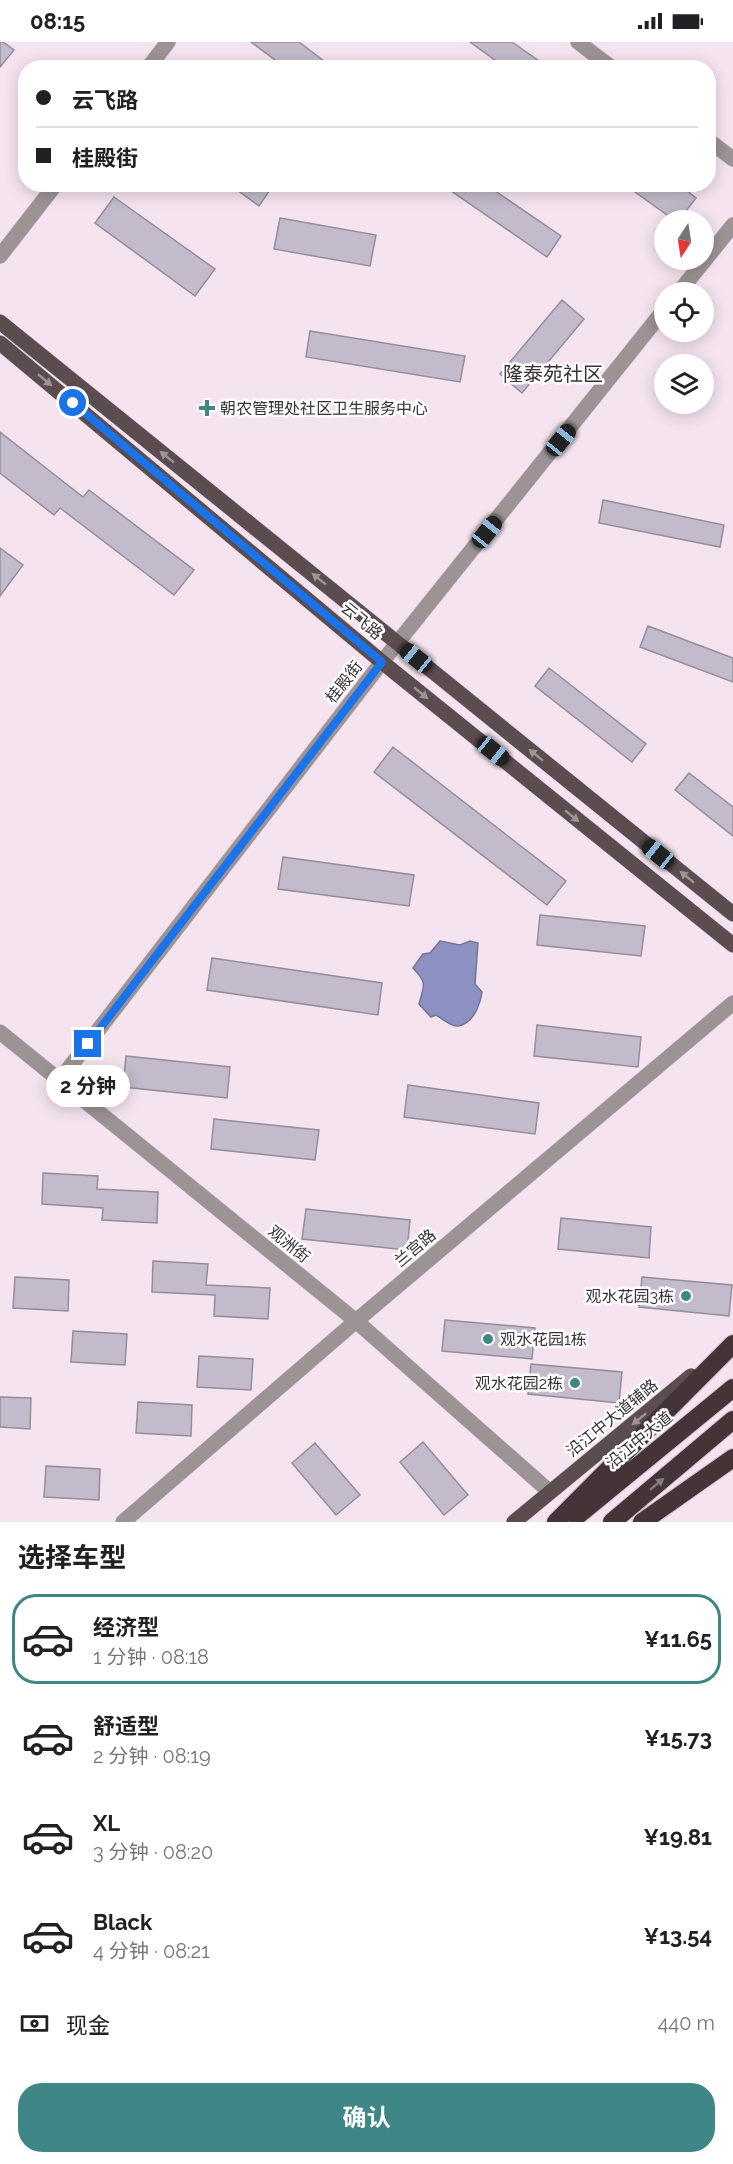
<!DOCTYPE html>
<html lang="zh">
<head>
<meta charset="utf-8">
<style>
  body { margin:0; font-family:Raleway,"Noto Sans SC",sans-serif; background:#f6f6f6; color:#202124; height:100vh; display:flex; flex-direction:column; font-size:22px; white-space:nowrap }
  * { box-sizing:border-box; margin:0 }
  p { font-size:20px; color:#757577 }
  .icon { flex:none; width:33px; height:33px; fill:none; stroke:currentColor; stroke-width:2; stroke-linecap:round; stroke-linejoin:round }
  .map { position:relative; height:1480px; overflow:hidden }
  .sheet { display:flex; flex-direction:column; background:#fff; flex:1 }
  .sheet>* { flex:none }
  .top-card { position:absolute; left:18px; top:18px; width:698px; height:132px; border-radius:24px; box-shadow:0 3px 15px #0003; display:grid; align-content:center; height:132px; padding:0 18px; background:#fff }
  .needle { width:39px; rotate:192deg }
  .fabs { position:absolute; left:654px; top:168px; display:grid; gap:12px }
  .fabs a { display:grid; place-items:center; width:60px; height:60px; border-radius:50%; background:#fff; box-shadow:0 3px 15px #0003; font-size:30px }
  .end { position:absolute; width:27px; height:27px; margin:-14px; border:8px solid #1a73e8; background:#fff; box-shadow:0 0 0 3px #fff }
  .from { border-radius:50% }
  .bubble { position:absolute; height:42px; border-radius:21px; background:#fff; box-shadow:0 3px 15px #0003; font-size:20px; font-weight:700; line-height:42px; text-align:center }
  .car { position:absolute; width:18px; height:36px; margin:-18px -9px; border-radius:8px; box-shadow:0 0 4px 2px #0007; background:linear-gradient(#222 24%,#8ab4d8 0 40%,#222 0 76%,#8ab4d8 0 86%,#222 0) }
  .top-card b { display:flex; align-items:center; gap:21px; height:57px; font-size:22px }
  .top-card b+b { border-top:2px solid #e0e0e0 }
  .top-card i { width:15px; height:15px; background:#202124 }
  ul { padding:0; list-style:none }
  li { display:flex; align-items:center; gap:18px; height:90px; margin:0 12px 9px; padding:0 6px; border:3px solid transparent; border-radius:24px }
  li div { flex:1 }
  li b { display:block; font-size:22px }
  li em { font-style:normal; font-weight:700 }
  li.current { border-color:#3f8787 }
  li>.icon { width:54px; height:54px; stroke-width:1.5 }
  h2 { padding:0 18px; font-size:27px; line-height:72px }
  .pay { display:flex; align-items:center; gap:15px; height:66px; padding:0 18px; font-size:22px }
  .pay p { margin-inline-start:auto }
  .button { display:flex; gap:12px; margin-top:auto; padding:12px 18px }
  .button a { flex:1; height:69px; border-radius:24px; background:#3f8787; color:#fff; font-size:24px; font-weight:700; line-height:69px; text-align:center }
  .status { display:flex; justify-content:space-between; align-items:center; height:42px; padding:0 30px; background:#fff; direction:ltr }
  .status svg { height:16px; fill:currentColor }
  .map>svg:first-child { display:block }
</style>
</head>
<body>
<div class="status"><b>08:15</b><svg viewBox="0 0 49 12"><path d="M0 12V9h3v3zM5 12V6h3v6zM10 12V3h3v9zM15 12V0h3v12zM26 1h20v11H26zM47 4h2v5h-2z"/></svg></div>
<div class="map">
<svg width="733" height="1480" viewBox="0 0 733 1480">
  <rect width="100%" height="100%" fill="#f5e4f0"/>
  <path fill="#8d91c2" stroke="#747498" stroke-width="1.5" d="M440,899l20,4 10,-4 8,2 -3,41 7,8c-2,13 -9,32 -24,34 -7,1 -16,-8 -22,-11l-5,2 -12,-13c5,-20 9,-20 -6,-36l10,-14 7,-1z"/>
  <path fill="#c3bbcb" stroke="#948d9c" stroke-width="1.5" d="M0,0h3l11,8 -14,17z
    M251,0h48l34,26h-47z
    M470,0h42l37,26h-43z
    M229,142h45l-15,22z
    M441,142h44l76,52 -14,21z
    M624,142h54l18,14 -17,22h-5z
    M114,155l101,72 -20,27 -100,-73z
    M280,176l96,17 -6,31 -96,-17z
    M562,258l22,19 -62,74 -22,-19z
    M310,289l155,25 -5,26 -154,-25z
    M0,390l83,65 6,-7 105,80 -20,25 -114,-87 -6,7 -54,-42z
    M603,458l121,25 -4,22 -121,-24z
    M0,506l23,17 -23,31z
    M648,584l85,32v24l-93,-35z
    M549,626l97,76 -14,18 -97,-76z
    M393,705l173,134 -19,24 -173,-133z
    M689,731l44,34v29l-58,-46z
    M283,815l131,18 -5,31 -131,-17z
    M540,873l105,11 -4,30 -104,-11z
    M212,916l170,25 -4,32 -171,-25z
    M537,983l104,12 -3,30 -104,-11z
    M126,1014l104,11 -3,31 -104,-11z
    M408,1043l131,18 -4,31 -131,-17z
    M214,1077l105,11 -4,30 -104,-11z
    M43,1131l55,3 -1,13 61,3 -1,31 -55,-3 1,-12 -61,-4z
    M306,1167l104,11 -3,30 -105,-11z
    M561,1176l90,9 -2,31 -91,-9z
    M153,1219l55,3 -2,21 64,3 -2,31 -54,-3 1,-21 -63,-3z
    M15,1235l54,3 -1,31 -55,-3z
    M642,1235l90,8 -3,31 -90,-9z
    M445,1278l90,8 -3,31 -90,-8z
    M73,1289l54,3 -2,31 -54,-3z
    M199,1314l54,3 -2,31 -54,-3z
    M531,1322l91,8 -3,31 -91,-9z
    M0,1355l31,1 -1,31 -30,-2z
    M138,1360l54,3 -1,31 -55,-3z
    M423,1400l45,53 -24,20 -44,-53z
    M315,1401l45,52 -24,20 -44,-52z
    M46,1424l54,3 -1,31 -55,-3z"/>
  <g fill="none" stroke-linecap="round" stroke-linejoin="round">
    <g stroke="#cfc0cb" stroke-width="16">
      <path id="minor" d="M578,0l34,26
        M148,26l20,-26
        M708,98l25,19
        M0,214l56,-72
        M679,250l54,-67
        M0,990l356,289 194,171
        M59,1039l323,-419 282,-352
        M123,1480l233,-201 377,-318"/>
    </g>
    <g stroke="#cfc0cb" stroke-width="16">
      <path id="major" d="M0,280l733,592
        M0,301l382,319 351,283
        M514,1480l177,-146"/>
    </g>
    <g stroke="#cfc0cb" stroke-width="20">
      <path id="highway" d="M577,1474l156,-128
        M556,1480l177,-178
        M612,1480l121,-102
        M642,1480l91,-64"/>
    </g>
    <use href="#minor" stroke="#9c9394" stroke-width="15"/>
    <use href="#major" stroke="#5b4c4f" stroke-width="15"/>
    <use href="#highway" stroke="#443438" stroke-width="18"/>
  </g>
  <defs><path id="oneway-solid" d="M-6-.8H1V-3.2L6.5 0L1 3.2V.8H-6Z" transform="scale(1.5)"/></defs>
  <g fill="#9d9495">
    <use href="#oneway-solid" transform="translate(45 338) rotate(40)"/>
    <use href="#oneway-solid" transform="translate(167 415) rotate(-141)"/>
    <use href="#oneway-solid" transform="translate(319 537) rotate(-141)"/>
    <use href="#oneway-solid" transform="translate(421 651) rotate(39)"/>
    <use href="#oneway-solid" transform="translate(536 713) rotate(-141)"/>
    <use href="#oneway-solid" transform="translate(572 774) rotate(39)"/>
    <use href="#oneway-solid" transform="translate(687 835) rotate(-141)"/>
    <use href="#oneway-solid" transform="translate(639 1377) rotate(141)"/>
  </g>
  <use fill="#857b7e" href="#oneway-solid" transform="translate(657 1442) rotate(-40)"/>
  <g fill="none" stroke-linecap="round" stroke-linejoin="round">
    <path stroke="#1a73e8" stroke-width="8" d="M73,361l309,259 -294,382"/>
  </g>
  <g fill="#3f8787" stroke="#fff" stroke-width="2">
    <path d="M204 357h6v6h6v6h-6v6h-6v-6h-6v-6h6z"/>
    <circle cx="686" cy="1254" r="6"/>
    <circle cx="488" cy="1297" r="6"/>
    <circle cx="575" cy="1341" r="6"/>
  </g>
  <g text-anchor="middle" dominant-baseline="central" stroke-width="5" stroke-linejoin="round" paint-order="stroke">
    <g font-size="16" fill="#383236" stroke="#fff" text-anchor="start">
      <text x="220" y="366">朝农管理处社区卫生服务中心</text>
      <text x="674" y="1254" text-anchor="end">观水花园3栋</text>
      <text x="500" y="1297">观水花园1栋</text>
      <text x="563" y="1341" text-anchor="end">观水花园2栋</text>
    </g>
    <g font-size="16" fill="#383236" stroke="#fff">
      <text transform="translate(362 579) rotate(40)">云飞路</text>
      <text transform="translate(344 640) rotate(-52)">桂殿街</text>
      <text transform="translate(289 1202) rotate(39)">观洲街</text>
      <text transform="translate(415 1206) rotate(-40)">兰宫路</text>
      <text transform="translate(612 1376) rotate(-39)">沿江中大道辅路</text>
      <text transform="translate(639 1398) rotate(-39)">沿江中大道</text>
    </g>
    <g font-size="20" fill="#383236" stroke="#fff">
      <text x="553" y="332">隆泰苑社区</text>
    </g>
  </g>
</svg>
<div class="fabs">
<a><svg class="needle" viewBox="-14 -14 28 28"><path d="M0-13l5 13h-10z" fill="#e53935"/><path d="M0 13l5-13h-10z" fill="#757577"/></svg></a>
<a><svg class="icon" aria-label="locate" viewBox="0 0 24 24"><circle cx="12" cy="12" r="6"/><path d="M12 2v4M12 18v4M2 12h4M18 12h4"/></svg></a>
<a><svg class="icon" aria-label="layers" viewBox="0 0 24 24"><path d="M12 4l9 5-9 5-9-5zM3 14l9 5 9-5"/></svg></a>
</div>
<i class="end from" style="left:73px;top:361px"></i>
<i class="end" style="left:88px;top:1002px"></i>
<div class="bubble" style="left:46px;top:1023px;width:84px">2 分钟</div>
<i class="car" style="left:561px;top:398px;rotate:39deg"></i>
<i class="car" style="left:487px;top:490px;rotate:39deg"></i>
<i class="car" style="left:416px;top:616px;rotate:309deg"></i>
<i class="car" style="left:493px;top:709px;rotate:129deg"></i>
<i class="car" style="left:658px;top:812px;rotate:309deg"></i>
<div class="top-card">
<b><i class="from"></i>云飞路</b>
<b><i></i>桂殿街</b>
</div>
</div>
<section class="sheet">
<h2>选择车型</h2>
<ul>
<li class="current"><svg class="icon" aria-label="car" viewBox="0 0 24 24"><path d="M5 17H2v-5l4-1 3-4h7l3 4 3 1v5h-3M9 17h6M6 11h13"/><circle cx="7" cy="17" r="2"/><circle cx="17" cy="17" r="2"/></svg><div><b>经济型</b><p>1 分钟 · 08:18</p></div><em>¥11.65</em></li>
<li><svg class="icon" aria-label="car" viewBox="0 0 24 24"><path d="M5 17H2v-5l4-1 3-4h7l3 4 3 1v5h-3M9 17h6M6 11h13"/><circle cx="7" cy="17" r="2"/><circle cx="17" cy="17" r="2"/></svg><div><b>舒适型</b><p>2 分钟 · 08:19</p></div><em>¥15.73</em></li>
<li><svg class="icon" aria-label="car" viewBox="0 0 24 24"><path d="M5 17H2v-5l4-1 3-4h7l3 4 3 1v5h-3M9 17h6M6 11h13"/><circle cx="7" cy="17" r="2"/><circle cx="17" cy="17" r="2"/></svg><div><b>XL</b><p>3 分钟 · 08:20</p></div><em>¥19.81</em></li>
<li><svg class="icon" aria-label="car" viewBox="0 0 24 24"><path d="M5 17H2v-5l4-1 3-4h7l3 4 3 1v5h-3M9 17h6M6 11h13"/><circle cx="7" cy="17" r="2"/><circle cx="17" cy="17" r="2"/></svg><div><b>Black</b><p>4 分钟 · 08:21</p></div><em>¥13.54</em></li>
</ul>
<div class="pay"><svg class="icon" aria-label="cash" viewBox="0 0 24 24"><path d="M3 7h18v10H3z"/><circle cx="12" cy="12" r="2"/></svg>现金<p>440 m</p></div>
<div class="button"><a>确认</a></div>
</section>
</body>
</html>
